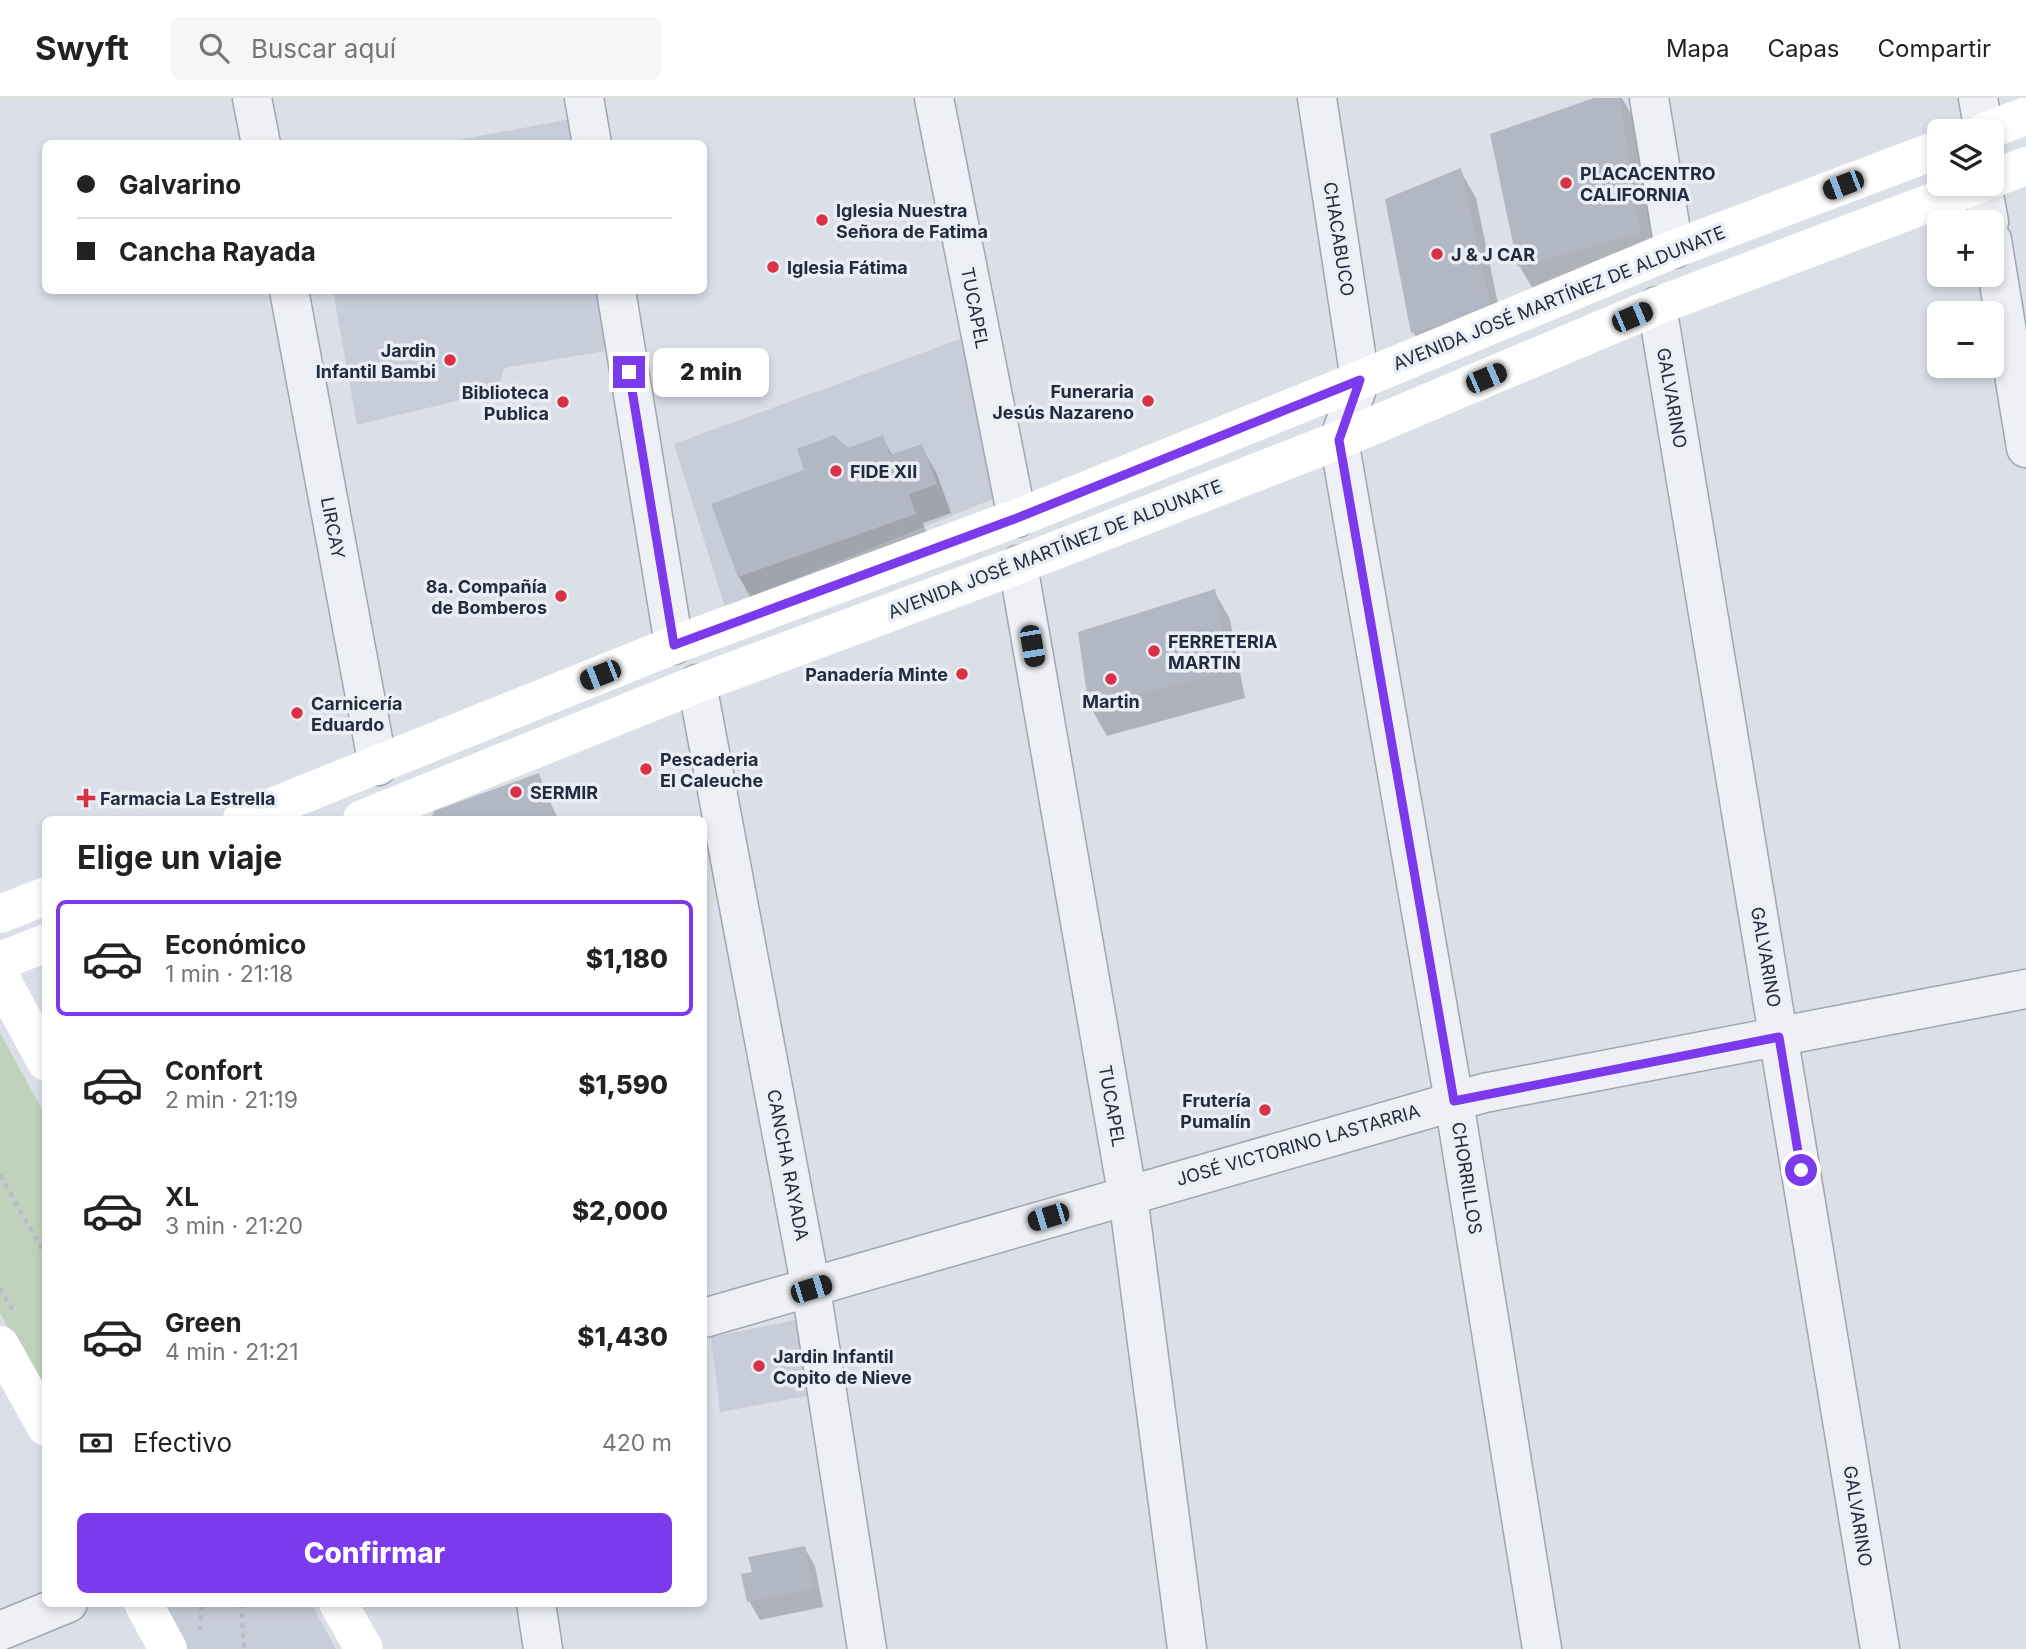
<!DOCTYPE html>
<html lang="es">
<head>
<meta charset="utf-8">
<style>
  body { margin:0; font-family:Inter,sans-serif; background:#f6f6f6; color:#222; height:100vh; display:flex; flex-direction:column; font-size:26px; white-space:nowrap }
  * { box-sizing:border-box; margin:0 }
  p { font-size:23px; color:#767676 }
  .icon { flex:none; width:38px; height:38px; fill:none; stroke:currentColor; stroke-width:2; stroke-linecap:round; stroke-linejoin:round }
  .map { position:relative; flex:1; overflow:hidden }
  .panel { position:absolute; left:42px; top:718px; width:665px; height:791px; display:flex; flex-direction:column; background:#fff; border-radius:10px; box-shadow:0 4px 10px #0003 }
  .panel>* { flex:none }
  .hud { position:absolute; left:42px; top:42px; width:665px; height:154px; border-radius:10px; box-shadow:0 4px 10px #0003; display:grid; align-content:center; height:154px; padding:0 35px; background:#fff }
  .buttons { position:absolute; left:1927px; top:21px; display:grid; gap:14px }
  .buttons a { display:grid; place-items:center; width:77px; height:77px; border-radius:10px; background:#fff; box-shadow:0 4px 10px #0003; font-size:35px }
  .end { position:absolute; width:32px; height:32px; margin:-16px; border:9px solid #7c3aed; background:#fff; box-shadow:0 0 0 4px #fff }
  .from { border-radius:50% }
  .bubble { position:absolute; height:49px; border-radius:10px; background:#fff; box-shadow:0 4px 10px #0003; font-size:23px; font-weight:800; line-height:49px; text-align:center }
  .car { position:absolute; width:21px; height:42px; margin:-21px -10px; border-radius:9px; box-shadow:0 0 5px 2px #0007; background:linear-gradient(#222 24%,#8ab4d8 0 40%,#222 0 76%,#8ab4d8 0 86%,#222 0) }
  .hud b { display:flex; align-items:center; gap:24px; height:66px; font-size:26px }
  .hud b+b { border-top:2px solid #e0e0e0 }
  .hud i { width:18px; height:18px; background:#222 }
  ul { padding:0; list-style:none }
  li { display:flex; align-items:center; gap:21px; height:116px; margin:0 14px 10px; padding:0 21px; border:4px solid transparent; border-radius:10px }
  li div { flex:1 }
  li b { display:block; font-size:26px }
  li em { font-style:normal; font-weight:800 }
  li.active { border-color:#7c3aed }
  li>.icon { width:63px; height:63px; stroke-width:1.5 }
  h2 { padding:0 35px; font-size:32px; line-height:84px }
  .pay { display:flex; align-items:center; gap:18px; height:77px; padding:0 35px; font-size:26px }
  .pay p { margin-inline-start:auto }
  .button { display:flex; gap:14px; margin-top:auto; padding:14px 35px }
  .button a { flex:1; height:80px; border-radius:10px; background:#7c3aed; color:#fff; font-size:28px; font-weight:800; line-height:80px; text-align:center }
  header { display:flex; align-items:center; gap:42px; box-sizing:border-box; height:98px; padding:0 35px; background:#fff; border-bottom:2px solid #e0e0e0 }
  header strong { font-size:33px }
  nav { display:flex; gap:38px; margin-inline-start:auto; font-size:24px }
  .search { width:490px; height:63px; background:#f6f6f6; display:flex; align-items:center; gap:18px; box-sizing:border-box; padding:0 24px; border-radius:10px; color:#767676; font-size:26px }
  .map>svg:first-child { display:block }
</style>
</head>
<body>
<header>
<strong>Swyft</strong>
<div class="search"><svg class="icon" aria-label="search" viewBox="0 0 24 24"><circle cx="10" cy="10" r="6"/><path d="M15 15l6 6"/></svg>Buscar aquí</div>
<nav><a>Mapa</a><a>Capas</a><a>Compartir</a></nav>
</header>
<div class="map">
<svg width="2026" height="1551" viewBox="0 0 2026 1551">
  <rect width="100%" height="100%" fill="#dbdfe7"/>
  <path fill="#c8ced9" d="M576,20l3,26h-143z
    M333,193h265l7,60 -101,17 -6,23 -141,34z
    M963,240l30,161 -268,108 -51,-163z
    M796,1222l11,76 -87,16 -9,-75z
    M161,1505h150l25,46h-154z"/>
  <path fill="#c0d2bb" d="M0,935l45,82v279l-45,-81z"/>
  <path fill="#0003" d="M1599,0h23l17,30 21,142 -119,33 -21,-36 -28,-132z
    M1460,72l16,28 29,139 -76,23 -16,-28z
    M882,340l11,18 28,-10 16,28 14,39 -28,10 7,19 -175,63 -16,-28 -25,-72 93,-34 41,-21z
    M1214,493l16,28 15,79 -138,38 -16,-28 -11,-74z
    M538,677l20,44h-125z
    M804,1449l11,19 8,41 -63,13 -11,-19 5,-28z"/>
  <path fill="#b1b8c4" d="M1594,0h26l20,135 -122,34 -28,-133z
    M1461,70l30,141 -80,24 -26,-134z
    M834,337l14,13 35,-13 7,20 32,-11 15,40 -28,10 7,20 -178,63 -27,-73 93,-34 -7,-21z
    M1215,491l15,81 -141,38 -11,-76z
    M539,675l16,46h-124l3,-8z
    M805,1448l9,42 -67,14 -6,-28 11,-2 -4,-15z"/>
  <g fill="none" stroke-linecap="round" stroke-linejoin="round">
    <g stroke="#a0a6b1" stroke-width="41">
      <path id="minor" d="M252,0l9,46
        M584,0l8,46
        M934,0l83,420
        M1317,0l43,282 -21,60 115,661 88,548
        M1649,0l25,151
        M1978,0l6,33
        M1982,86l7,38
        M1992,142l34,208
        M289,192l89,476
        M616,192l58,355
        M1657,208l223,1343
        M1018,467l111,639 58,445
        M697,586l114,605 56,360
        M704,1220l780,-225 542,-104
        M536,1505l7,46
        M0,1533l68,-28"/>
    </g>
    <path stroke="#b9bdc5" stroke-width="4.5" stroke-dasharray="5 5" stroke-linecap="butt" d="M0,1077l46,81
      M0,1190l13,23
      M241,1505l3,46
      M200,1532l2,-27"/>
    <use href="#minor" stroke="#eef0f5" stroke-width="38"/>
    <path stroke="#fff" stroke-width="38" d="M1986,33l40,-15
      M1992,81l34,-13
      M242,721l432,-174 343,-127 343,-138 314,-131 265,-100
      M362,721l335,-135 321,-119 321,-125 318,-134 323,-122
      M0,816l46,-18
      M0,863l46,-18
      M0,879l46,85
      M0,1247l46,82
      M143,1505l25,46
      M338,1505l26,46"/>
  </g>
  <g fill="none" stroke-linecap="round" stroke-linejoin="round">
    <path stroke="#7c3aed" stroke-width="9" d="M629,274l45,273 343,-127 343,-138 -21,60 115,661 325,-64 22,133"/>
  </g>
  <g fill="#db3145" stroke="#eaeef5" stroke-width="2.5">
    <circle cx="1566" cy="85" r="7"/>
    <circle cx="822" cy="122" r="7"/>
    <circle cx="1437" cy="156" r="7"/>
    <circle cx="773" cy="169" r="7"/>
    <circle cx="450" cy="262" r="7"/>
    <circle cx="1148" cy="303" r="7"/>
    <circle cx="563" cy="304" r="7"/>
    <circle cx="836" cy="373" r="7"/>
    <circle cx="561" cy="498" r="7"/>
    <circle cx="1154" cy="553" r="7"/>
    <circle cx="962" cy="576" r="7"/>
    <circle cx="1111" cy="581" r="7"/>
    <circle cx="297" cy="615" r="7"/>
    <circle cx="646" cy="671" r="7"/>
    <circle cx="516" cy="694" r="7"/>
    <path d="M82.5 689.5h7v7h7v7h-7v7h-7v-7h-7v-7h7z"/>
    <circle cx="1265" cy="1012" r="7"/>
    <circle cx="759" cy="1268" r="7"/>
  </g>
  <g text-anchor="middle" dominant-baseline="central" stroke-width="7" stroke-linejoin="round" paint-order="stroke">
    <g font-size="18" font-weight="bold" fill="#232c3e" stroke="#eaeef5" text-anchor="start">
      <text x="1580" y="75">PLACACENTRO<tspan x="1580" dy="21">CALIFORNIA</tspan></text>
      <text x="836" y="112">Iglesia Nuestra<tspan x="836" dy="21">Señora de Fatima</tspan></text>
      <text x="1451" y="156">J &amp; J CAR</text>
      <text x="787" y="169">Iglesia Fátima</text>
      <text x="436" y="252" text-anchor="end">Jardin<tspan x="436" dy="21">Infantil Bambi</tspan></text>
      <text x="1134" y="293" text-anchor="end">Funeraria<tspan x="1134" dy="21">Jesús Nazareno</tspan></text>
      <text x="549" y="294" text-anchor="end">Biblioteca<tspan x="549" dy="21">Publica</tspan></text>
      <text x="850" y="373">FIDE XII</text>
      <text x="547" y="488" text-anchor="end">8a. Compañía<tspan x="547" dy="21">de Bomberos</tspan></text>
      <text x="1168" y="543">FERRETERIA<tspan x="1168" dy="21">MARTIN</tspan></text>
      <text x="948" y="576" text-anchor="end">Panadería Minte</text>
      <text x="1111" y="603" text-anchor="middle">Martin</text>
      <text x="311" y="605">Carnicería<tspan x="311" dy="21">Eduardo</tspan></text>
      <text x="660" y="661">Pescaderia<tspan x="660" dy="21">El Caleuche</tspan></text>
      <text x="530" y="694">SERMIR</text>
      <text x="100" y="700">Farmacia La Estrella</text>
      <text x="1251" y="1002" text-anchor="end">Frutería<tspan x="1251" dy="21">Pumalín</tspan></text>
      <text x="773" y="1258">Jardin Infantil<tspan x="773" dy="21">Copito de Nieve</tspan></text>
    </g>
    <g font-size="18" fill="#232c3e" stroke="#eaeef5">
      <text transform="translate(1339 141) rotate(81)">CHACABUCO</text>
      <text transform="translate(1559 200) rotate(-22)">AVENIDA JOSÉ MARTÍNEZ DE ALDUNATE</text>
      <text transform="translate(975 210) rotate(79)">TUCAPEL</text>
      <text transform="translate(1672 300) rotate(80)">GALVARINO</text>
      <text transform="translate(333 430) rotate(79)">LIRCAY</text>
      <text transform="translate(1055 451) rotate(-21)">AVENIDA JOSÉ MARTÍNEZ DE ALDUNATE</text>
      <text transform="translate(1766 859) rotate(80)">GALVARINO</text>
      <text transform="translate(1112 1008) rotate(80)">TUCAPEL</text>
      <text transform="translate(1298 1047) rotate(-16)">JOSÉ VICTORINO LASTARRIA</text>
      <text transform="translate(788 1067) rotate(79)">CANCHA RAYADA</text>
      <text transform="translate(1467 1080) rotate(81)">CHORRILLOS</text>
      <text transform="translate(1858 1418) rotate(81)">GALVARINO</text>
    </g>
  </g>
</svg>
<div class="buttons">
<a><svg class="icon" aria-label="layers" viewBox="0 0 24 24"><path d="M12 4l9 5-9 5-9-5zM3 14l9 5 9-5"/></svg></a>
<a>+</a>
<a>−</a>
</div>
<i class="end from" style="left:1801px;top:1072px"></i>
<i class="end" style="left:629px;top:274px"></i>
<div class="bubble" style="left:653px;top:250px;width:116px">2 min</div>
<i class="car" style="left:1843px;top:87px;rotate:249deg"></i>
<i class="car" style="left:1632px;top:219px;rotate:67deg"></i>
<i class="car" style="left:1486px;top:280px;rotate:67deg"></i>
<i class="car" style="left:1032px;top:548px;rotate:170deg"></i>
<i class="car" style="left:600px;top:577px;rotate:248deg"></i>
<i class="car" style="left:1048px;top:1119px;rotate:253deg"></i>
<i class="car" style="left:811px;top:1191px;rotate:73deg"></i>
<div class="hud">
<b><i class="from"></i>Galvarino</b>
<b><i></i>Cancha Rayada</b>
</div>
<section class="panel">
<h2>Elige un viaje</h2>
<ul>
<li class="active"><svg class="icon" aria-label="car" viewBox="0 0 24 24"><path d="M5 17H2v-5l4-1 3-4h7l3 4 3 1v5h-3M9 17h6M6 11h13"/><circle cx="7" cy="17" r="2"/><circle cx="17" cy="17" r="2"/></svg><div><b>Económico</b><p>1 min · 21:18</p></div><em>$1,180</em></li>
<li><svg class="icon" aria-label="car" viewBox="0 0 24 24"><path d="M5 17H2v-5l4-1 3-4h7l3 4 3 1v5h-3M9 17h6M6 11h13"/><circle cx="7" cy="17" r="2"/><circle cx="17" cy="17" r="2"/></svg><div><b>Confort</b><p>2 min · 21:19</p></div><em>$1,590</em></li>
<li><svg class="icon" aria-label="car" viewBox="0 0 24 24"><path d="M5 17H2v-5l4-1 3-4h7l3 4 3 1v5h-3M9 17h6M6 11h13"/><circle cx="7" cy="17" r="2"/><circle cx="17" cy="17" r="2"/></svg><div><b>XL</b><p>3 min · 21:20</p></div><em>$2,000</em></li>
<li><svg class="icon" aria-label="car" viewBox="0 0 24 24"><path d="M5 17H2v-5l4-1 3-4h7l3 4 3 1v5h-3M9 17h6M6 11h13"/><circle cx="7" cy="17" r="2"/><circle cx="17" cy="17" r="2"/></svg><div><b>Green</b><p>4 min · 21:21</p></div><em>$1,430</em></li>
</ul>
<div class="pay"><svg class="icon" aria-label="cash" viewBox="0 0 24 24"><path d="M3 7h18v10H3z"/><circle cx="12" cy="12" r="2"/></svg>Efectivo<p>420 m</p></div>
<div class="button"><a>Confirmar</a></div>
</section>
</div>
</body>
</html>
